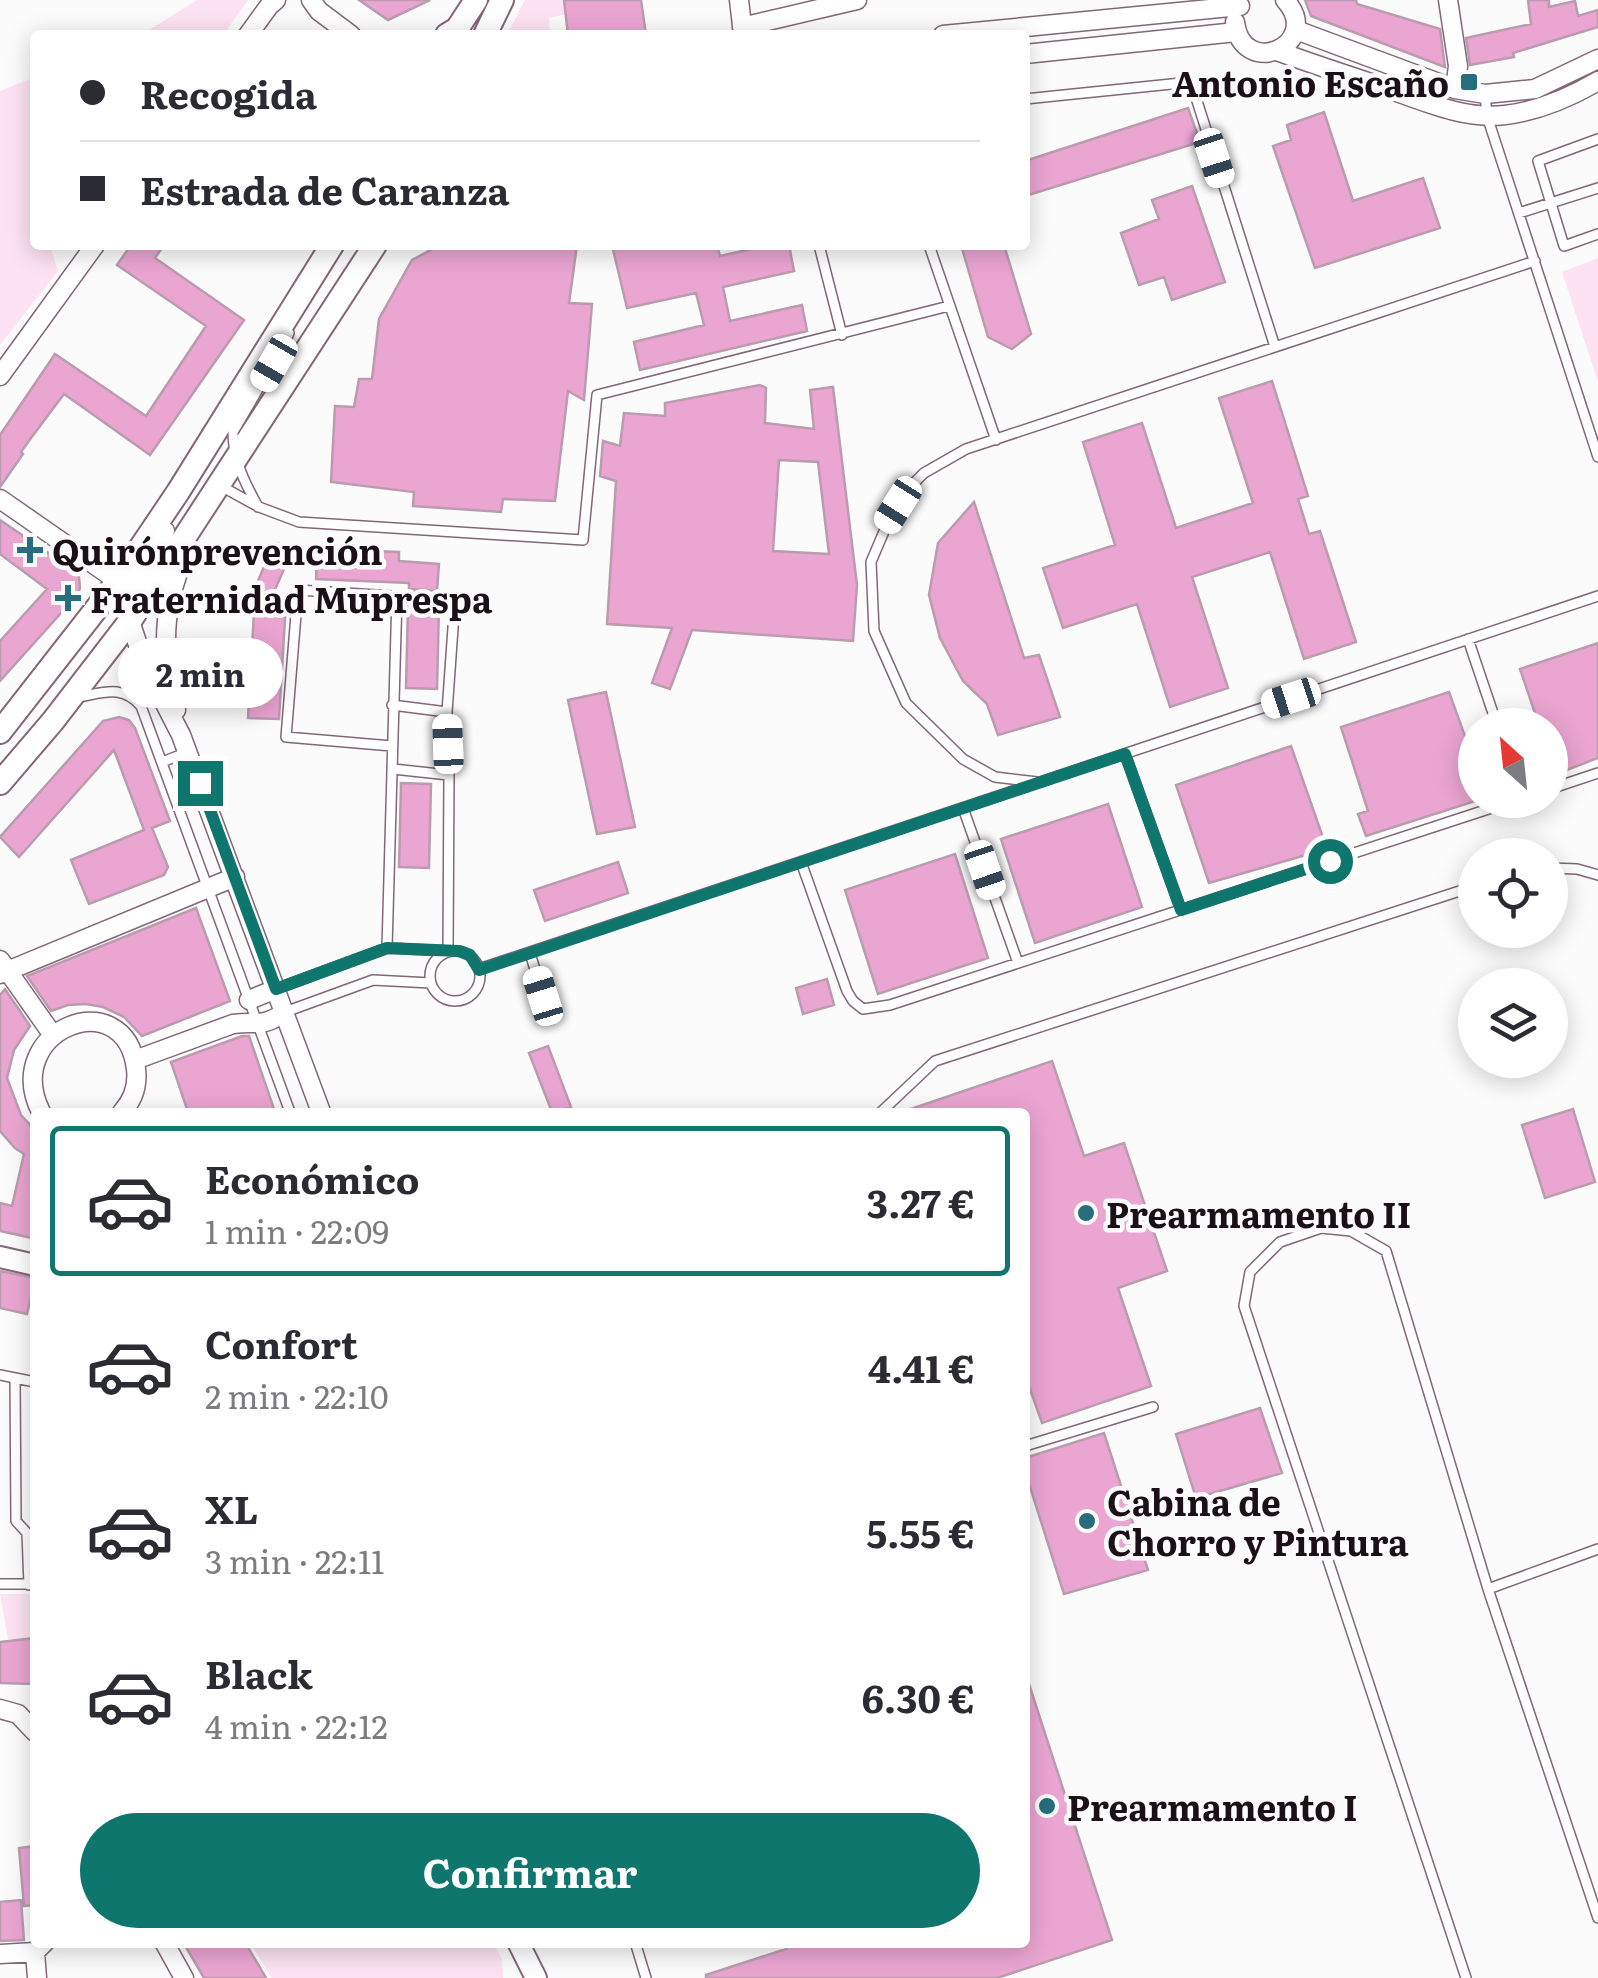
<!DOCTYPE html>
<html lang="es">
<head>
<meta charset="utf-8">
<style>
  body { margin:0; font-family:Literata,serif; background:#f2f2f3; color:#2b2b33; height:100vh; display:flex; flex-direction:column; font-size:38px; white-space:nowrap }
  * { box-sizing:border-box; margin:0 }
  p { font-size:32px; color:#7c7c81 }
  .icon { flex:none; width:55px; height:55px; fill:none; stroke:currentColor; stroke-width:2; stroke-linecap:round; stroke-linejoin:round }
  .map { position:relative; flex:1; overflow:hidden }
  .panel { position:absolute; left:30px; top:1108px; width:1000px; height:840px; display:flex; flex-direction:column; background:#fff; border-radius:10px; box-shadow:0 5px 25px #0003 }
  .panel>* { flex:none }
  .guide { position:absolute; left:30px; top:30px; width:1000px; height:220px; border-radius:10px; box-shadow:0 5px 25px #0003; display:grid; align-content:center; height:220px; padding:0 50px; background:#fff }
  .needle { width:65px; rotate:333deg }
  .controls { position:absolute; left:1458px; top:708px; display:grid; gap:20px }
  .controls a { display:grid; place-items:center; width:110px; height:110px; border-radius:50%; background:#fff; box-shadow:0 5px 25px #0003; font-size:50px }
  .end { position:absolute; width:45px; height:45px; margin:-22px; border:12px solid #0f766e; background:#fff; box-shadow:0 0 0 5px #fff }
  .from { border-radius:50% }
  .bubble { position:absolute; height:70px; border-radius:35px; background:#fff; box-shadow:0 5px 25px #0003; font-size:32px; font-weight:700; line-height:70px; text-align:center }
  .car { position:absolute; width:30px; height:60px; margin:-30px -15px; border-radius:12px; box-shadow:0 0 8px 2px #0007; background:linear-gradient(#fff 24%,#345 0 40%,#fff 0 76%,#345 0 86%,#fff 0) }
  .guide b { display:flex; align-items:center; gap:35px; height:95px; font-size:38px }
  .guide b+b { border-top:2px solid #e1e1e2 }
  .guide i { width:25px; height:25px; background:#2b2b33 }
  ul { padding:18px 0 0; list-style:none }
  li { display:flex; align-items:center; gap:30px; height:150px; margin:0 20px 15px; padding:0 30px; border:5px solid transparent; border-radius:10px }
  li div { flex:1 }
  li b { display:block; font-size:38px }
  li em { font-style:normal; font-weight:700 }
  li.current { border-color:#0f766e }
  li>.icon { width:90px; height:90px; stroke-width:1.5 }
  .button { display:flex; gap:20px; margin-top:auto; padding:20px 50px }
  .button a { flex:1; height:115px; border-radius:60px; background:#0f766e; color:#fff; font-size:40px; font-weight:700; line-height:115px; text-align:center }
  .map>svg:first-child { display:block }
</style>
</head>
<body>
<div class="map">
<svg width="1598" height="1978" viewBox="0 0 1598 1978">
  <rect width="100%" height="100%" fill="#fbfbfb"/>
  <path fill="#fce2f2" d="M197,0h51l-25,35h-82z
    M525,0h39l2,14 -17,4 1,17h-43z
    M35,77v168h15l8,26 -58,74v-254z
    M1598,258v124l-36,-110z
    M0,1594h35v44l-27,1z
    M250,1943h243l9,16 1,19h-231z"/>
  <path fill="#eaa5d1" stroke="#bb9caf" stroke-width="2.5" fill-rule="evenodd" d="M359,0h71l-42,20z
    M564,0h77l5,35h-78z
    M1305,0h51l1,4 83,25 5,38 -134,-51z
    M1528,0h21v7l26,-6 3,15 20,-6v17l-85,26 1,4 -44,8 -4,-27 65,-14z
    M1188,108l12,34 -175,54v-35z
    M1324,112l29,89 70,-23 17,50 -125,40 -42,-122 18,-6 -4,-15z
    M1192,186l33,96 -53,18 -8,-23 -25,8 -18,-52 38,-14 -7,-19z
    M131,245h33l-9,13 89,62 -94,135 -86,-61 -33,44 -10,14 2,2 -23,33v-52l55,-81 91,62 60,-90 -89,-61z
    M440,245h137l-8,58 23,1 -8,96 -16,-9 -13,110 -52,-2 -2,13 -88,-6 1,-14 -83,-10 4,-76 19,1 5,-28h13l7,-60 33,-59z
    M612,245h105l3,11 49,-11h20l5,26 -71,16 7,34 72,-16 5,26 -167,39 -6,-28 70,-17 -8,-32 -69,15z
    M961,245h43l27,89 -19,15 -24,-12z
    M1272,381l36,115 -10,3 11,35 11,-3 36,111 -52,17 -34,-107 -78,25 36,111 -58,19 -33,-103 -74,24 -20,-60 72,-23 -32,-103 59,-19 34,105 77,-25 -34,-105z
    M760,385l6,3 -1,35 49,6 -4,-39 23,-3 24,198 -4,56 -161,-11 -22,59 -18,-6 20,-55 -65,-4 9,-143 -16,-5 3,-35 17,5 4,-33 41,3v-13zM779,460l39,2 11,92 -56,-3z
    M974,502l50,156 15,-3 21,62 -62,18 -11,-31 -24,-23 -23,-43 -11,-43 9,-52z
    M0,520l72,49 7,8 1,11 -2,6 -78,87v-40l47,-52 -47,-35z
    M274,543l21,1 -25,57 16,1 -7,117 -31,-1 7,-123h-3z
    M317,549l82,3v9l40,3 -2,27 -28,-2v-6l-93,-4z
    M408,605l31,2 -2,82 -31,-1z
    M1598,643v115l-42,16 -6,-18v-31h-11l-19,-56z
    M606,692l29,135 -38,7 -29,-134z
    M1449,692l26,72v37l-109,35 -8,-22 10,-3 -27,-84z
    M119,717l10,3 6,8 35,93 -18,7 16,39 -4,8 -75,29 -18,-44 73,-30 -30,-80 -95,107 -19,-20 103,-116z
    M1291,746l36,103 -118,34 -33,-98z
    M401,783l30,1 -2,84 -30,-1z
    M1108,804l34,103 -107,36 -34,-104z
    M955,854l33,104 -110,36 -33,-104z
    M618,862l10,31 -83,28 -11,-31z
    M196,908l34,93 -88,35 -18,-19 -21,-10 -17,-3 -18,1 -17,6 -24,-35z
    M827,979l7,26 -31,9 -7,-26z
    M5,989l25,37 -16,24 -7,28 14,37 14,15v96l-3,12 -32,-7v-28l12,3 12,-52 -9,-6 -15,-17v-136z
    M242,1036h7l26,76h-87l-17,-50z
    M548,1046l23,61 -14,5h-5l-23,-59z
    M1052,1061l32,95 40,-13 43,128 -49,17 33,98 -109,37 -17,-48v-263h-117v-2z
    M1573,1109l22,73 -50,16 -23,-73z
    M0,1271l35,7 -8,36 -27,-6z
    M1260,1408l22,65 -86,25 -20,-64z
    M1104,1433l44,137 -84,24 -39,-123v-13z
    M35,1638v46l-35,-1v-41z
    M1028,1681l84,259 -115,38h-291v-3l80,-26 -2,-7h241v-260z
    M35,1846v59l-11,1 -5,-58z
    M21,1900l3,40 -24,1v-39z
    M183,1942h62l21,36h-62z"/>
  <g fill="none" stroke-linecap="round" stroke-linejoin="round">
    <g stroke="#836678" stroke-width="12">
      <path id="service" d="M1485,94l2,22 111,341
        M1025,99l166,-17 84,265
        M1598,139l-60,22 26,85 34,-12
        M1519,213l79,-25
        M819,245l23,90
        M929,245l67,195
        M219,485l40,22 40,15 284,18 14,-145 352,-89
        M258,507c-13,-24 -25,-47 -25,-75l51,-87 5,-12
        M1468,639l29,86
        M78,697c25,-4 44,-13 63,9l149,406
        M392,705l55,7
        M1125,754l56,156
        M162,762l26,-10
        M393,769l56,6
        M1037,782l-42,-5 -32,-18 -57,-56 -32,-72 -3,-69 17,-40 21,-34 15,-15 42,-24 569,-188
        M1550,789l48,-16
        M963,808l55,155
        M801,862l46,129 6,10 10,8 27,-4 626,-205
        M1550,868l27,1 21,6
        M387,948l10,-352
        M430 976a25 25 0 1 1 50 0a25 25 0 1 1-50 0Z
        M530,953l13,43
        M479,969l1119,-373
        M276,989l111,-41 61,3 1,-176 -2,-63 8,-112 -157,-10 -12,147 106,9
        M285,1012l88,-32 58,3
        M881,1112l54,-51 540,-175
        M0,1375l15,3 1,143 11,12 2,52
        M15,1378l20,4
        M1025,1446l128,-39
        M0,1584h35
        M1488,1589l110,-40
        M635,1942l11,36
        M1466,1978l-222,-672 6,-34 30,-30 41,-14 30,3 35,20 102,338 110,329"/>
    </g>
    <g stroke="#836678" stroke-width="21">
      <path id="minor" d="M311,0l8,11 32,24
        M739,0l4,34
        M1448,0l10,66 -3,23
        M1235,22c7,59 90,22 50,-22
        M742,27l115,-27
        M1296,30l159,59 30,5 50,-5 63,-30
        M248,35l21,-29 7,-6
        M943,35l297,-29
        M1277,51c36,13 72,25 109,37 37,13 79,32 119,27 33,-4 64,-17 93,-34
        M1025,54l211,-22
        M0,376l95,-131
        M0,499l118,82
        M165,531l-39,64 4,26 14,42 37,72 140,377
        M176,710c-9,-37 -14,-71 -6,-109 4,-21 14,-39 15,-61
        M0,960l50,71
        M0,974l235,-97
        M249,1000l27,-11
        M135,1060l98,-36c25,-3 29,4 52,-12
        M41,1112c-41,-82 84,-132 95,-43 2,16 -3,31 -14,43
        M0,1709l18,5 17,18
        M164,1942l20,36
        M35,1952l2,26
        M0,1954l35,-2 10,-10"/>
    </g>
    <g stroke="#836678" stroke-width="24">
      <path id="tertiary" d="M0,1257l35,8
        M518,1942l18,36"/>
    </g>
    <g stroke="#836678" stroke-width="26">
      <path id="secondary" d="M447,35l10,-6 19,-29
        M485,35l17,-35
        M0,732l118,-151 60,-89 154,-247
        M0,783l53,-62 77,-100 245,-376"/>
    </g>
    <use href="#service" stroke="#fff" stroke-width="9"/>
    <use href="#minor" stroke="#fff" stroke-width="18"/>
    <use href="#tertiary" stroke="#fff" stroke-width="20"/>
    <use href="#secondary" stroke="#fff" stroke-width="22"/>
  </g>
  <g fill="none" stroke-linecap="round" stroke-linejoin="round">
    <path stroke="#0f766e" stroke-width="12" d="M200,783l76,206 111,-41 72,3 11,4 9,15 646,-216 56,156 149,-49"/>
  </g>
  <g fill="#276d7b" stroke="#fbfbfb" stroke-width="4">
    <rect x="1459" y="72" width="20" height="20" rx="5"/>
    <path d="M25 535h10v10h10v10h-10v10h-10v-10h-10v-10h10z"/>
    <path d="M63 583h10v10h10v10h-10v10h-10v-10h-10v-10h10z"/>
    <circle cx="1086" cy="1213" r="10"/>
    <circle cx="1087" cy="1521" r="10"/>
    <circle cx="1047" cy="1806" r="10"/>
  </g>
  <g text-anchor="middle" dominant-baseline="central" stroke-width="9" stroke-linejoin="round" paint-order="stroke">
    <g font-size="35" font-weight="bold" fill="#1b1017" stroke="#fbfbfb" text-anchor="start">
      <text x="1449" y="82" text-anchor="end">Antonio Escaño</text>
      <text x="52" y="550">Quirónprevención</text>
      <text x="90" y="598">Fraternidad Muprespa</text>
      <text x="1106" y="1213">Prearmamento II</text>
      <text x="1107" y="1501">Cabina de<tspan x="1107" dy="40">Chorro y Pintura</tspan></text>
      <text x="1067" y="1806">Prearmamento I</text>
    </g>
  </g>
</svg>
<div class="controls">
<a><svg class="needle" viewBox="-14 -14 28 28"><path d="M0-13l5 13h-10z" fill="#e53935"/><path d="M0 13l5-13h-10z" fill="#7c7c81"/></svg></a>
<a><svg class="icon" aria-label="locate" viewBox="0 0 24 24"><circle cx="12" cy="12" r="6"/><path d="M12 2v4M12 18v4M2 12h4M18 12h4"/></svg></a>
<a><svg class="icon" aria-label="layers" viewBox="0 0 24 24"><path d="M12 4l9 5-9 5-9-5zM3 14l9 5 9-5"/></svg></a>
</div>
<i class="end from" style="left:1330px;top:861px"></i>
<i class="end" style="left:200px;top:783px"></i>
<div class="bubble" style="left:118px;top:638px;width:165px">2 min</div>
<i class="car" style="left:1214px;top:158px;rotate:162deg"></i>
<i class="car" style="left:274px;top:363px;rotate:210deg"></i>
<i class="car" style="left:898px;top:505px;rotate:212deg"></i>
<i class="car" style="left:1291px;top:698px;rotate:252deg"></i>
<i class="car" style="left:448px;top:744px;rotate:358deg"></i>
<i class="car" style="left:985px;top:870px;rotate:161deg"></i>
<i class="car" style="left:543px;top:996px;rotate:343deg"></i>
<div class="guide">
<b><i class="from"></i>Recogida</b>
<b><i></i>Estrada de Caranza</b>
</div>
<section class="panel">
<ul>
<li class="current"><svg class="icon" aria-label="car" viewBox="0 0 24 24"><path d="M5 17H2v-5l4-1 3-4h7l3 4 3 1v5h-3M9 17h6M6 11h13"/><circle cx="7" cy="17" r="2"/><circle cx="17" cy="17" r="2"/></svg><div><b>Económico</b><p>1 min · 22:09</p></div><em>3.27 €</em></li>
<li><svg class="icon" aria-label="car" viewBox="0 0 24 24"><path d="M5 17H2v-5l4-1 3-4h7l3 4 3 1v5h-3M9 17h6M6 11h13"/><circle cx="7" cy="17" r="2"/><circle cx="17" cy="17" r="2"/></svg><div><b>Confort</b><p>2 min · 22:10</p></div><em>4.41 €</em></li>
<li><svg class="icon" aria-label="car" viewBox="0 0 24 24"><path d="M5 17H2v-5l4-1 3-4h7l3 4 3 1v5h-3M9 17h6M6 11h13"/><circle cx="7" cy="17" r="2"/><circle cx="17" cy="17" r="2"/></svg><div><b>XL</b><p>3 min · 22:11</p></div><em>5.55 €</em></li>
<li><svg class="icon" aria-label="car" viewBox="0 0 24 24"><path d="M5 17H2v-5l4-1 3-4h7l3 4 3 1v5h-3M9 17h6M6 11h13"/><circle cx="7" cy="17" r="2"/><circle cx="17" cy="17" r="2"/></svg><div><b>Black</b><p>4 min · 22:12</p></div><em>6.30 €</em></li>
</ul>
<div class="button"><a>Confirmar</a></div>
</section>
</div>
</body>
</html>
